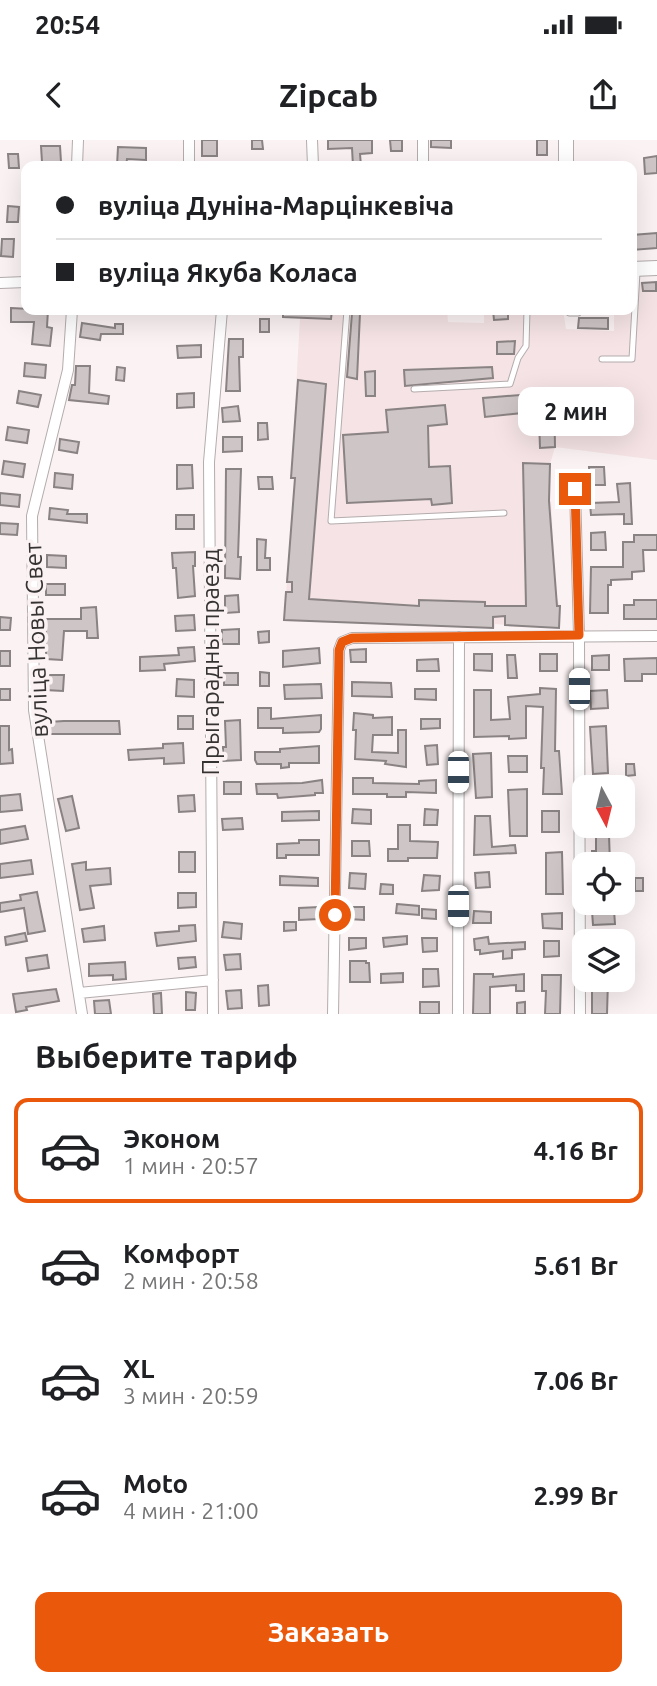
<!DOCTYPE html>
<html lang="ru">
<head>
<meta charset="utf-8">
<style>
  body { margin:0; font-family:Ubuntu,sans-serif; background:#f2f2f2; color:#202124; height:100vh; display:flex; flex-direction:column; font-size:26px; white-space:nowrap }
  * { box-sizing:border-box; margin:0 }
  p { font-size:23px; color:#757577 }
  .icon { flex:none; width:38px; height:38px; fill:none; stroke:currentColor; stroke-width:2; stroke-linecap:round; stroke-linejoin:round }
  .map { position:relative; height:874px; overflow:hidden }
  .side { display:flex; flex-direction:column; background:#fff; flex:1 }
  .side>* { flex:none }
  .guide { position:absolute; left:21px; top:21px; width:616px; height:154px; border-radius:14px; box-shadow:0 7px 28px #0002; display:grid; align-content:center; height:154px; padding:0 35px; background:#fff }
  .needle { width:46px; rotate:173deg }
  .fabs { position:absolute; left:572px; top:635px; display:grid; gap:14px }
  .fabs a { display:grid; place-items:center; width:63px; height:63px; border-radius:14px; background:#fff; box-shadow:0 7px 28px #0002; font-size:35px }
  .end { position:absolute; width:32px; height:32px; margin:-16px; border:9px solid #ea580c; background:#fff; box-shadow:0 0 0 4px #fff }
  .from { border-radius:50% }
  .bubble { position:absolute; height:49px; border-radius:14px; background:#fff; box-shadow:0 7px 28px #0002; font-size:23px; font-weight:700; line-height:49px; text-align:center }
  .car { position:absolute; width:21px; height:42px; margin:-21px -10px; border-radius:9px; box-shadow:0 0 5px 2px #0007; background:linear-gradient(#fff 24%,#345 0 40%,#fff 0 76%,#345 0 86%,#fff 0) }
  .guide b { display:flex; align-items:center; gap:24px; height:66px; font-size:26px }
  .guide b+b { border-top:2px solid #e0e0e0 }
  .guide i { width:18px; height:18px; background:#202124 }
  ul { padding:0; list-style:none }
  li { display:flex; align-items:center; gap:21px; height:105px; margin:0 14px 10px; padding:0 21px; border:4px solid transparent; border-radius:14px }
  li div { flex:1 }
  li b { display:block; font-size:26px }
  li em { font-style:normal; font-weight:700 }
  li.selected { border-color:#ea580c }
  li>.icon { width:63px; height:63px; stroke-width:1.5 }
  h2 { padding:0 35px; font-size:32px; line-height:84px }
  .action { display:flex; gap:14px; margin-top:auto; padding:14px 35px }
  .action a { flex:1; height:80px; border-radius:14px; background:#ea580c; color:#fff; font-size:28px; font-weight:700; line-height:80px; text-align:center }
  .status { display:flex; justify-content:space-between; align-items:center; height:49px; padding:0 35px; background:#fff; direction:ltr }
  .status svg { height:19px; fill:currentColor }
  header { display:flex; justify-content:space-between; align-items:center; height:91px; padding:0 35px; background:#fff; font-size:32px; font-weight:700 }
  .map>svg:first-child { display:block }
</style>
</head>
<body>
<div class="status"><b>20:54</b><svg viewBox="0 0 49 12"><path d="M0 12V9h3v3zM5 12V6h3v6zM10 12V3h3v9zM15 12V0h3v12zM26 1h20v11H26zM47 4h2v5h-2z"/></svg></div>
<header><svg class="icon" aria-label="back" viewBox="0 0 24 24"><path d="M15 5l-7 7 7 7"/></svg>Zipcab<svg class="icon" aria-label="share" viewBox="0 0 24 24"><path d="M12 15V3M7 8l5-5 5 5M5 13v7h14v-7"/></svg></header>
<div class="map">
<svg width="657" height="874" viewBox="0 0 657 874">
  <rect width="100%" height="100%" fill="#fbf2f3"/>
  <path fill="#f5e3e5" d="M657,142v178l-102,-13 -5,17 -2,37h3l5,95 4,10 -1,22 -64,-4v4l-211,-8 11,-141 -4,-1 9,-160 -6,-1 1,-7h152l1,12 36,1v-13h79l3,19 48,2v-21h18v-27z"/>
  <path fill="#cec5c6" stroke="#8a8383" stroke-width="2" d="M202,0h15v16h-15z
    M252,0h10l1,9h-11z
    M328,0h44v13l-12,1 1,12h-8l-1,-18 -24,1z
    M390,0h12v11h-11z
    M431,0h20v8l-20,-1z
    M537,0h10v15h-10z
    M41,6h19l1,16h-19z
    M118,7l28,1v12l-19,-1 -1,7h-9z
    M8,14h10l1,14h-10z
    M657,16v17l-12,1 -1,-16z
    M8,66l11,1 -1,15h-11z
    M657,93v15l-25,2v-15z
    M2,99h12l-1,18 -12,-1z
    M656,142v9h-13l-1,-8z
    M11,168l37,2 -1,17 5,1 -2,18 -18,-2 2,-22h-23z
    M283,170h49l-1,9 -48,-2z
    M493,170h15v9l-14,1z
    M352,173h8l-3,66 -10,-2z
    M579,178h29v11l-30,-1z
    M260,179h9v13h-9z
    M82,183l33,5v-4h8v10h-22l-1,6 -20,-3z
    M229,199h14v18h-4l1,34h-14z
    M515,201l-1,13h-17v-12z
    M201,205v12l-23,1 -1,-12z
    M25,223l21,2 -1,13 -21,-2z
    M76,226h14l-1,27 20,3 -1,8 -39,-4 3,-15h3z
    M117,227l8,1 -1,13 -8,-1z
    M492,227l1,11 -88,8 -1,-16z
    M375,231v25h-9l-1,-24z
    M298,240l28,4 -17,215 110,7v-6l66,2v4h41l-3,-143 27,1 -1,37 8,105h3l-1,22 -54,-3v-9l-12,1v11l-209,-8 2,-28h6v-10h-5l8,-104h-4z
    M538,249l16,1 1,57 -15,1z
    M19,251l22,4 -3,12 -21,-4z
    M194,253v14l-17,1v-14z
    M520,255l2,18 -37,4 -2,-19z
    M445,265l2,19 -19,2 1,41 21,-1 2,37 -20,2 -1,-6 -84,4 -4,-68 45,-3 -2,-22z
    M238,266l2,15 -17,1 -1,-14z
    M258,283h9l1,16 -10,1z
    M8,287l21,3 -2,13 -21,-3z
    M223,297h19v14l-19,1z
    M60,299l19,3 -2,11 -18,-3z
    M4,321l21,3 -2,13 -21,-3z
    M177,325h15l1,23 -16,1z
    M589,327h15l1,18h-15z
    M226,329h15l-3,88h3l-1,22 -15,-1z
    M55,333l18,2 -1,14 -18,-2z
    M258,337h14l1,12h-14z
    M630,343l2,41h-8v-10l-33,1 -1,-12 29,-1 -2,-18z
    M0,353l20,2 -1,12 -19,-2z
    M50,368l18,2 -1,4h20v9l-38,-4z
    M176,375h18v14h-18z
    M0,383l18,1 -1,11 -17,-1z
    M605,392l1,18h-15v-17z
    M634,395h23v15h-14l1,21 -12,1v7l-21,1v5h-3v28h-18l1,-46h32v-25h11z
    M257,399l9,1 -1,18h5v12h-13z
    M195,412v14h-2l2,30 -17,2 -2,-30h-3l-1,-15z
    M47,415l19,1v12l-19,-1z
    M46,444h19v11h-19z
    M238,455l1,17 -14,1v-17z
    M634,460h23v19h-33v-14h10z
    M96,467l2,31h-11v-7h-23l-2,29 -16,-1v-40h35v-11z
    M194,475l1,15 -19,1 -1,-15z
    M0,477l11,1 -1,12h-10z
    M239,489v15h-17v-14z
    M269,491v11l-10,1 -1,-11z
    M194,507l1,14 -31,3 1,6 -25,1v-14l39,-2 -1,-7z
    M319,508l1,15 -37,4v-16z
    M366,509v13h-15l-1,-12z
    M0,511h10v15h-10z
    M474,514h18v17l-18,-1z
    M540,514h17v17h-17z
    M507,515h8l2,23h-9z
    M609,515v15h-17v-14z
    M657,518v16h-15v7h-17l-1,-22z
    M438,519l1,12h-22v-11z
    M260,532l9,1v13h-9z
    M224,533h14v12h-14z
    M46,535h18l-1,16 -18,-1z
    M177,539l17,1v17l-18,-1z
    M352,542l39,1 1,14 -40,-1z
    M321,544l1,14 -37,1 -1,-14z
    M540,548l16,1 -1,62h4l3,43h-19l1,-26h-3l2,-61 -17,-1v32l-17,1v-3l-35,1v-47h17v30l19,-1 -2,-22 32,-3z
    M0,549h10v11h-10z
    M415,549h21v11l-21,-1z
    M607,550l1,18 -17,1 -1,-18z
    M258,568h13v11l50,-4v14l-2,3 -36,1v-5h-25z
    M354,573l19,2v3l19,-1v18h-19l-1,17 26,1v-23h8v37l-21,-3 1,-3 -31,-2 1,-29h-3z
    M178,576h15v13h-15z
    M421,579h19v9l-19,1z
    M240,580l1,40 -18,1v-14h3l-1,-26z
    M64,581h55l1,13h-71l-1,-12z
    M0,586h9v24l3,-1 1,14 -13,1z
    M606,586l2,47 -15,1 -3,-47z
    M183,603l1,20 -20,1v-6l-35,2 -1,-10 35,-2v-4z
    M437,605l1,19 -11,1 -2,-19z
    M319,606v17h-30v4l-8,1v-4h-24l-2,-4v-8h25v-3z
    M491,613l1,44 -16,1 -3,-44z
    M508,616h19v16h-18z
    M626,624h8l1,11 -9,1z
    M353,638h20v5l46,1v-3l17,-1v13l-30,-1v5h-19v-3h-34z
    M322,640l1,13h-8v2l-37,3 -1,-4h-20l-1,-10 46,-1z
    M224,642h17v12h-17z
    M527,649v47h-17l-2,-46z
    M20,654l2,16 -22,2v-16z
    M194,655l1,16 -16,1 -1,-16z
    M72,656l7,32 -13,3 -8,-32z
    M353,669l18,1v14l-19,-1z
    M425,669l13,1 -1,15h-13z
    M319,671v9l-37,1v-9z
    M542,671h17v21h-17z
    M475,676h15l2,31 23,-2 1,8 -42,2z
    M242,678l1,11 -20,1 -1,-11z
    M398,685h12v16l28,1 -1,16h-29v3h-20v-12h10z
    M25,686l3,13 -28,5v-14z
    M596,686h17v9h-4l1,29h-18v-13h4z
    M299,700h20v15h-33v3h-9v-14l22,-1z
    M352,701h17l1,15h-18z
    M179,712h16v20h-16z
    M562,712l1,42h-17v-41z
    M31,720l2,14 -33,4v-14z
    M86,722v8l24,-2 1,16 -21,2 4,22 -14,2 -8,-46z
    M489,732l1,15 -14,1 -1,-15z
    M350,733l16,1 -1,15 -16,-1z
    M424,735l16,1 -1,14 -17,1z
    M280,736l38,2v8l-38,-1z
    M635,738h8v13h-8z
    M381,744l12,1v9h-13z
    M37,752l8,39 -17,3 -4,-26 -24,4v-9l21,-3 -1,-5z
    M178,753h18v14l-18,1z
    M397,764l22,2v9l-23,-2z
    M319,767v12l-20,1v-12z
    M349,767h15v13l-15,-1z
    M422,769l14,1v9l-14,-1z
    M614,770l1,14 -22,1 -1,-14z
    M474,771l17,1v11h-18z
    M562,773v16l-19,-1 -1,-14z
    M224,782l18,2 -1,15 -19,-2z
    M284,782h12v8l-12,1z
    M195,785l1,16 -39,5 -2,-13 24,-2v-5z
    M104,786l1,14 -21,2 -2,-13z
    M25,793l2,8 -21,4 -1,-8z
    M407,796v8l-23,3 -1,-9z
    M488,797l1,7 36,-2v7l-13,1v8l-9,1v-8l-23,3v-4h-5l-1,-11z
    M349,798h17v10l-17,2z
    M422,798h15v13l-14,1z
    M544,801h15v15l-15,1z
    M240,814l1,15 -15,1 -2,-15z
    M47,815l2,13 -21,3 -2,-13z
    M195,817l1,10 -17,2 -1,-11z
    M350,821h16v2h3l1,19h-20z
    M125,822l1,17 -13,1v-5l-24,1v-12z
    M423,829h15l1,17 -16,1z
    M403,833v9l-22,1v-9z
    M474,834h19v3l31,-3v17h-8v-6l-26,2v27h-17z
    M542,835h19l-1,39h-15l1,-23h-4z
    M592,840h16l-1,34h-15z
    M268,845l1,20 -10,1 -1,-20z
    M56,849l3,12 -33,6 1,3 -11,2 -3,-18z
    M241,850l1,18 -14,1 -2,-18z
    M186,852l10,1 -1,17h-9z
    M161,853l1,21h-8l-1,-20z
    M109,860l2,14h-16l-1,-13z
    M420,862h19v12h-19z
    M525,862v12h-8v-11z"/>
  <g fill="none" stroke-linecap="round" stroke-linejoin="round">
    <g stroke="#b4acad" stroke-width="7">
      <path id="lane" d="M347,170l-16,211 173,-8
        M568,170l1,3h9
        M602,219h30l5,-87
        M414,249l96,-5 8,-26 8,-12 1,-36"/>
    </g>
    <g stroke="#b4acad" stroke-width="12">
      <path id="street" d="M189,0v26
        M312,0l1,26
        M423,0v26
        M77,26l1,-26
        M0,143l26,-1
        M72,170l-4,60 -36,146 2,194 48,304
        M575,349l4,146 1,379
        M79,853l134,-13
        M213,874l-4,-552 13,-152
        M333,874l6,-364 3,-8 10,-4 305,-2
        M458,874l1,-377"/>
    </g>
    <g stroke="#b4acad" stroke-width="16">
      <path id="secondary" d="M566,0v26
        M632,129l25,-1"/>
    </g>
    <use href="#lane" stroke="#fff" stroke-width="5"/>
    <use href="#street" stroke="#fff" stroke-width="10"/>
    <use href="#secondary" stroke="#fff" stroke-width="14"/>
  </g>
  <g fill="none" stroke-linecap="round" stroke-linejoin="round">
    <path stroke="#ea580c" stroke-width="9" d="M335,775l4,-265 3,-8 10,-4 227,-3 -4,-146"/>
  </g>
  <g text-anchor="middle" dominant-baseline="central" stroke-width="7" stroke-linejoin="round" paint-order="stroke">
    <g font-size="24" fill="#353232" stroke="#fbf2f3">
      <text transform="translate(36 500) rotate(-92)">вуліца Новы Свет</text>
      <text transform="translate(210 522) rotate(-90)">Прыгарадны праезд</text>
    </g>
  </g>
</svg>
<div class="fabs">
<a><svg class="needle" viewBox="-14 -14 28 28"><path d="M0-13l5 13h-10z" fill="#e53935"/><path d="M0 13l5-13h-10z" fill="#757577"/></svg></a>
<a><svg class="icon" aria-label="locate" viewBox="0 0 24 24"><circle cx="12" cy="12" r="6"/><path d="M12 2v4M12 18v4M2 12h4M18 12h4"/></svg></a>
<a><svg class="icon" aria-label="layers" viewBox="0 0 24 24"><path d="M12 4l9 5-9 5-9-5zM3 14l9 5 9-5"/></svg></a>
</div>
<i class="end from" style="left:335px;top:775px"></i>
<i class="end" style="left:575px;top:349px"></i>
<div class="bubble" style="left:518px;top:247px;width:116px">2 мин</div>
<i class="car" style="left:579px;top:549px;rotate:0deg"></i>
<i class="car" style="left:458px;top:632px;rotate:180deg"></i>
<i class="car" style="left:458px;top:766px;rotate:180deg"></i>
<div class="guide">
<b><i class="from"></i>вуліца Дуніна-Марцінкевіча</b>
<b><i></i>вуліца Якуба Коласа</b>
</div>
</div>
<section class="side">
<h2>Выберите тариф</h2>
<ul>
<li class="selected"><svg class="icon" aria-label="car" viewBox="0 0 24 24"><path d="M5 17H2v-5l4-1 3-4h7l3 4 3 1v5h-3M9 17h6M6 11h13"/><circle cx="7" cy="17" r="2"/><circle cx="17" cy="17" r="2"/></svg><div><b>Эконом</b><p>1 мин · 20:57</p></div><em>4.16 Br</em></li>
<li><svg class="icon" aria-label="car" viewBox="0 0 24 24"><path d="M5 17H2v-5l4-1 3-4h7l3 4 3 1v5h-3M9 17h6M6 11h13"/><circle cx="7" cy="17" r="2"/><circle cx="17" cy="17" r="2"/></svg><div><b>Комфорт</b><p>2 мин · 20:58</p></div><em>5.61 Br</em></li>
<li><svg class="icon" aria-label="car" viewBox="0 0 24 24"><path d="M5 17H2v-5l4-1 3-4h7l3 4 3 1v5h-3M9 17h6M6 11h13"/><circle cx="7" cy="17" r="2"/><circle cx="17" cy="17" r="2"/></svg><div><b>XL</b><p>3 мин · 20:59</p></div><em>7.06 Br</em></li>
<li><svg class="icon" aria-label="car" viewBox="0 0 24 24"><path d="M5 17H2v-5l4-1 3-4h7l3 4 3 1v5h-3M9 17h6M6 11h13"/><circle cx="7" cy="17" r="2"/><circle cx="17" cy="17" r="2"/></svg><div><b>Moto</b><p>4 мин · 21:00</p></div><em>2.99 Br</em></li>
</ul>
<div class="action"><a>Заказать</a></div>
</section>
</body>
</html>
